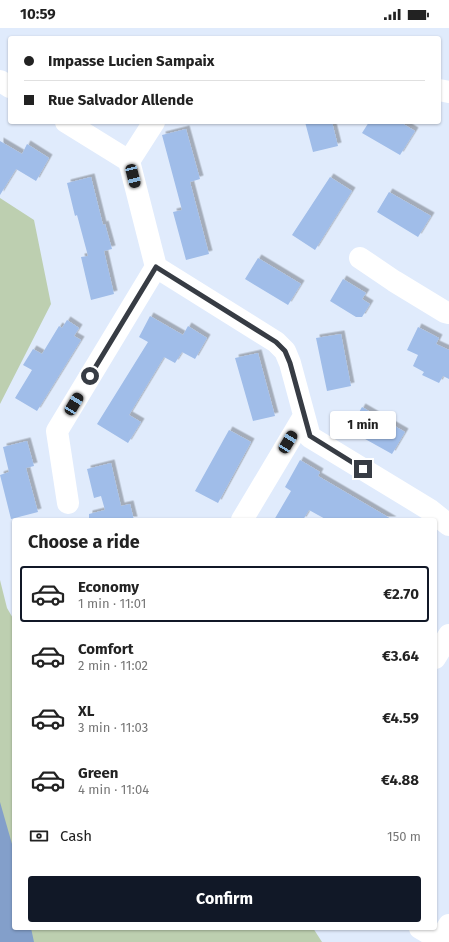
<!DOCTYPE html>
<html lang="en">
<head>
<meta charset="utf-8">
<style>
  body { margin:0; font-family:"Fira Sans",sans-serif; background:#f6f6f6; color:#222; height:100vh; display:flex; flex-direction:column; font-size:15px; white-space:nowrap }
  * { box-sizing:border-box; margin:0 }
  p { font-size:13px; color:#767676 }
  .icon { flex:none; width:22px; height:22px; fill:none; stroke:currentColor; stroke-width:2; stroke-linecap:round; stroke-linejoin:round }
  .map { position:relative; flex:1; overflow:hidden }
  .sheet { position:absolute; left:12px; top:490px; width:425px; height:412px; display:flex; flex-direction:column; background:#fff; border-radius:4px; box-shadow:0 1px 3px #0004 }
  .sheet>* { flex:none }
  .hud { position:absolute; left:8px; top:8px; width:433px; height:88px; border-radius:4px; box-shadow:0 1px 3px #0004; display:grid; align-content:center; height:88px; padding:0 16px; background:#fff }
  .end { position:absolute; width:18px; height:18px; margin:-9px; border:5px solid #373c44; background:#fff; box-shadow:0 0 0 2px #fff }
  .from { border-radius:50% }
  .bubble { position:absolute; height:28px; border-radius:4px; background:#fff; box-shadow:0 1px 3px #0004; font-size:13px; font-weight:700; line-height:28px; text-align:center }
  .car { position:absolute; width:12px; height:24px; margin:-12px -6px; border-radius:5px; box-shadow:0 0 3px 1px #0007; background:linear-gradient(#222 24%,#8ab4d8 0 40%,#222 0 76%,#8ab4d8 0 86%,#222 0) }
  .hud b { display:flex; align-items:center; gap:14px; height:38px; font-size:15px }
  .hud b+b { border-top:1px solid #e0e0e0 }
  .hud i { width:10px; height:10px; background:#222 }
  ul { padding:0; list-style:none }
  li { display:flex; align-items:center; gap:12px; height:56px; margin:0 8px 6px; padding:0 8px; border:2px solid transparent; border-radius:4px }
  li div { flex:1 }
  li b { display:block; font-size:15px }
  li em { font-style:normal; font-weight:700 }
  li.active { border-color:#111827 }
  li>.icon { width:36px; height:36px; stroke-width:1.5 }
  h2 { padding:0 16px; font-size:18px; line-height:48px }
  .pay { display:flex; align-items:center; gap:10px; height:44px; padding:0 16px; font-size:15px }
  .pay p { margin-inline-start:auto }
  .button { display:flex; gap:8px; margin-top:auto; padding:8px 16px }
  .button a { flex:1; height:46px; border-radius:4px; background:#111827; color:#fff; font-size:16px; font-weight:700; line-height:46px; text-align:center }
  .status { display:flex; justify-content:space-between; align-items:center; height:28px; padding:0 20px; background:#fff; direction:ltr }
  .status svg { height:11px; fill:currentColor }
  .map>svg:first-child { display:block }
</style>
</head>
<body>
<div class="status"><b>10:59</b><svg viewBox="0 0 49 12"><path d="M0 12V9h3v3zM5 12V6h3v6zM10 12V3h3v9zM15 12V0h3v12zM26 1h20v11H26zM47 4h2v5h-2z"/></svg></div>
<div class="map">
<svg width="449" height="914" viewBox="0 0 449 914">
  <defs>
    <filter id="shadow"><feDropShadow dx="3.5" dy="-3.5" stdDeviation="0" flood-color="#0004"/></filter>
  </defs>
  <rect width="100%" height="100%" fill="#e0ebfc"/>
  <path fill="#bdcfb0" d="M0,170l34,22 17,84 -51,100z
    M0,552l7,28 7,12v308h299l9,14h-322z"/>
  <path fill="#839fca" d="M0,774l14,49v77h17l3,14h-34z"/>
  <path fill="#a0bde9" filter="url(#shadow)" d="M305,94h27l6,24 -25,6z
    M369,94h31l15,9 -15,24 -38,-22z
    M186,101l14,50 -10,3 19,72 -23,6 -13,-48 9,-2 -20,-75z
    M0,113l22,13 5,-10 22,14 -13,23 -20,-12 -16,26z
    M91,149l12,48 2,-1 7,25 -8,2 10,43 -23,6 -10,-43 7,-1 -11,-41 -2,1 -8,-33z
    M330,149l22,14 -37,59 -23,-15z
    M389,164l42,24 -13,21 -41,-25z
    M258,230l43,26 -13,21 -43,-26z
    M343,251l23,14 -4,6 8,5 -8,13h-6l-26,-16z
    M150,288l33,19 5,-9 19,12 -12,21 -13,-7 -7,11 -11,-6 -35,58 12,7 -13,21 -31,-19 51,-82 -9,-5z
    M67,292l12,8 -5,8 7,4 -44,71 -22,-13 17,-28 -9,-5 10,-16 9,5 17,-28 3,2z
    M418,299l21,11 -3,6 13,6v29l-6,-3 -4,7 -17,-8 2,-3 -11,-6 5,-11 -11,-5z
    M341,306l10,52 -24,5 -11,-53z
    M258,325l17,63 -22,5 -18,-63z
    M362,379l43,25 -13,22 -43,-24z
    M229,402l22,12 -33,61 -23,-12z
    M27,413l7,25 -8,2 12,44 -27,7 -11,-44 9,-3 -6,-25z
    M300,432l20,12 -2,4 75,44h-66l-18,-10 -6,10h-29l17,-29 -6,-4z
    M111,435l10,43 9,-2 4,16h-45v-6l16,-4 -4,-14 -7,2 -7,-29z"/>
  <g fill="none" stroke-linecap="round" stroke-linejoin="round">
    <path stroke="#fff" stroke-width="22" d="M0,53l10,6
      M439,62l10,2
      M66,94l63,39 27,106 120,75 9,9 5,12 20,74 120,73 19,15
      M129,133l25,-39
      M360,230l34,23 51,31 4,1
      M68,475l-11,-72 99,-164
      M242,492l62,-104
      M435,630l14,-23
      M420,900l20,12 9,-15"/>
  </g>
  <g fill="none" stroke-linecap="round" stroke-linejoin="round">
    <path stroke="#373c44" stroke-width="5" d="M90,348l66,-109 120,75 9,9 5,12 20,73 53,33"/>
  </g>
</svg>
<i class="end from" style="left:90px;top:348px"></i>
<i class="end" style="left:363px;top:441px"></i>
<div class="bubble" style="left:330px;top:383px;width:66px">1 min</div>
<i class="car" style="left:133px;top:148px;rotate:166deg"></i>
<i class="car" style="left:74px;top:376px;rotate:31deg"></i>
<i class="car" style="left:288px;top:414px;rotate:31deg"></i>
<div class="hud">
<b><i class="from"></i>Impasse Lucien Sampaix</b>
<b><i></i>Rue Salvador Allende</b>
</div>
<section class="sheet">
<h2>Choose a ride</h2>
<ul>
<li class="active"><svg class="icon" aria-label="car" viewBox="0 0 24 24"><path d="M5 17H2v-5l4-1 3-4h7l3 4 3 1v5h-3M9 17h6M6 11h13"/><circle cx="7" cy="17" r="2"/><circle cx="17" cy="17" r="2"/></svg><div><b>Economy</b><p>1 min · 11:01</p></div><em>€2.70</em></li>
<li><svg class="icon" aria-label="car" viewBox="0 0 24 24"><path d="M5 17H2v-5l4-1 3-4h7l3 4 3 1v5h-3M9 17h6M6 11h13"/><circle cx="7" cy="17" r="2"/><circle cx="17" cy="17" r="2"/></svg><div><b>Comfort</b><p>2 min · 11:02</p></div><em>€3.64</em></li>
<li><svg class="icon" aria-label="car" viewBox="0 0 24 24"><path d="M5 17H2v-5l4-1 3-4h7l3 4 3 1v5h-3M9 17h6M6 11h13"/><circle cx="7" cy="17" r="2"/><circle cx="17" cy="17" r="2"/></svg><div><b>XL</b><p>3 min · 11:03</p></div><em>€4.59</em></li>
<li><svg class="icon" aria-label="car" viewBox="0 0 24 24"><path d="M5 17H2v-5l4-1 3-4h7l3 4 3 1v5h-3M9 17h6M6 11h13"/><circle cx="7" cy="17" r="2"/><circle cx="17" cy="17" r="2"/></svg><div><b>Green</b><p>4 min · 11:04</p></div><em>€4.88</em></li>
</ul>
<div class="pay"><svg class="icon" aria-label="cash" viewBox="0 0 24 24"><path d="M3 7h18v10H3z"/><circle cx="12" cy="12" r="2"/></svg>Cash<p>150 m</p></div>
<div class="button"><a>Confirm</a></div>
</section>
</div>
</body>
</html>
